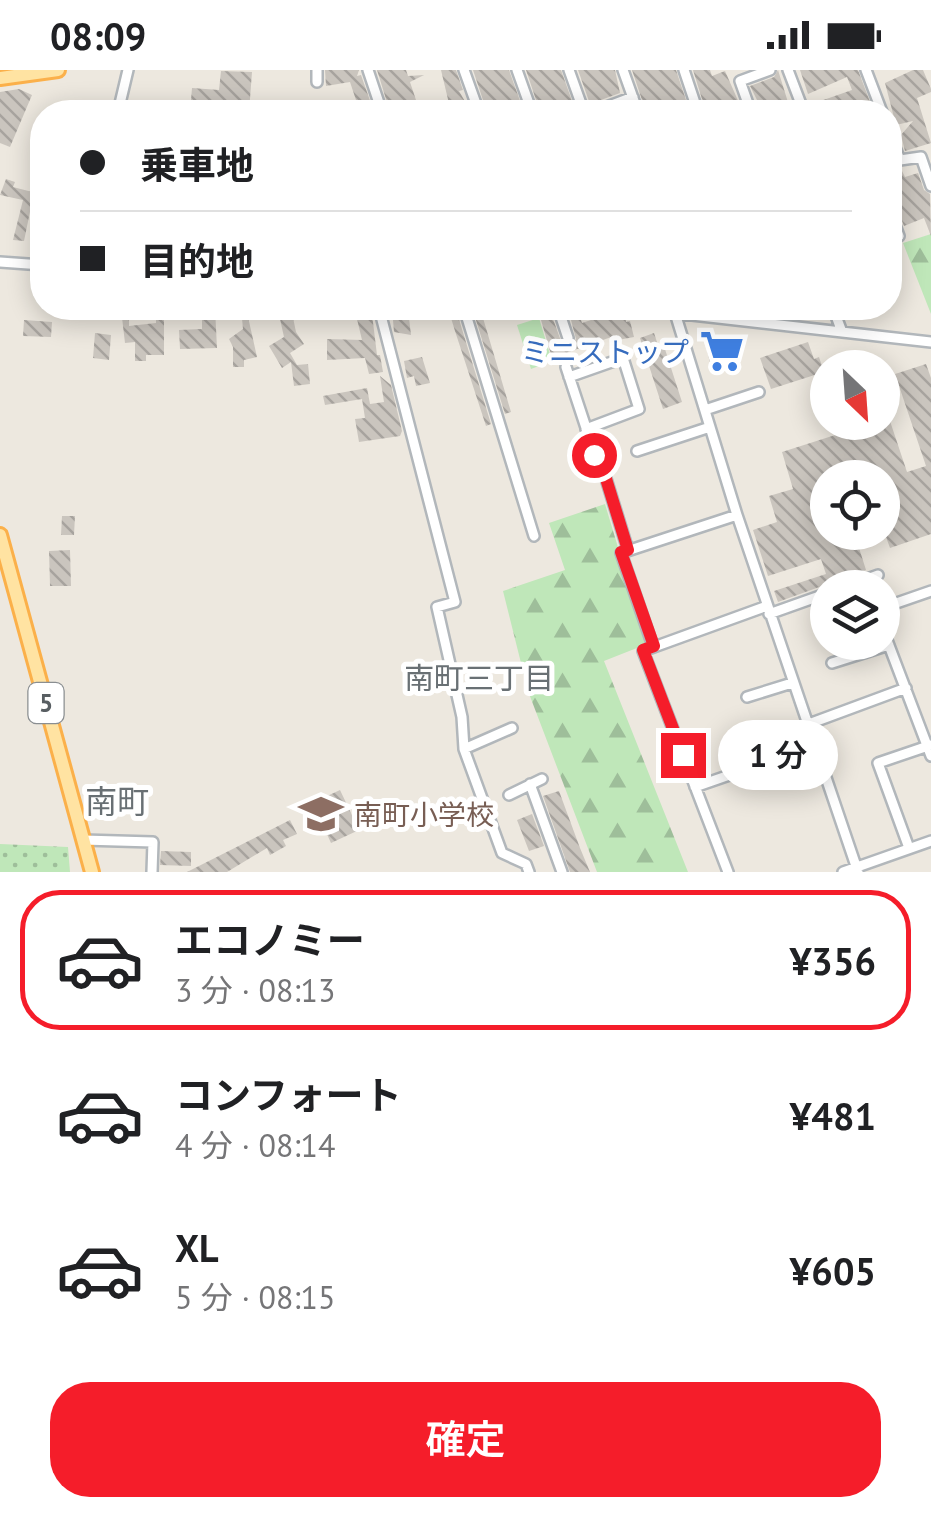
<!DOCTYPE html>
<html lang="ja">
<head>
<meta charset="utf-8">
<style>
  body { margin:0; font-family:"PT Sans","Noto Sans JP",sans-serif; background:#f6f6f6; color:#202124; height:100vh; display:flex; flex-direction:column; font-size:38px; white-space:nowrap }
  * { box-sizing:border-box; margin:0 }
  p { font-size:32px; color:#757577 }
  .icon { flex:none; width:55px; height:55px; fill:none; stroke:currentColor; stroke-width:2; stroke-linecap:round; stroke-linejoin:round }
  .map { position:relative; height:802px; overflow:hidden }
  .drawer { display:flex; flex-direction:column; background:#fff; flex:1 }
  .drawer>* { flex:none }
  .top-card { position:absolute; left:30px; top:30px; width:872px; height:220px; border-radius:40px; box-shadow:0 5px 25px #0003; display:grid; align-content:center; height:220px; padding:0 50px; background:#fff }
  .needle { width:65px; rotate:155deg }
  .controls { position:absolute; left:810px; top:280px; display:grid; gap:20px }
  .controls a { display:grid; place-items:center; width:90px; height:90px; border-radius:50%; background:#fff; box-shadow:0 5px 25px #0003; font-size:50px }
  .end { position:absolute; width:45px; height:45px; margin:-22px; border:12px solid #f51d2a; background:#fff; box-shadow:0 0 0 5px #fff }
  .from { border-radius:50% }
  .bubble { position:absolute; height:70px; border-radius:35px; background:#fff; box-shadow:0 5px 25px #0003; font-size:32px; font-weight:600; line-height:70px; text-align:center }
  .top-card b { display:flex; align-items:center; gap:35px; height:95px; font-size:38px }
  .top-card b+b { border-top:2px solid #e0e0e0 }
  .top-card i { width:25px; height:25px; background:#202124 }
  ul { padding:18px 0 0; list-style:none }
  li { display:flex; align-items:center; gap:30px; height:140px; margin:0 20px 15px; padding:0 30px; border:5px solid transparent; border-radius:40px }
  li div { flex:1 }
  li b { display:block; font-size:38px }
  li em { font-style:normal; font-weight:600 }
  li.active { border-color:#f51d2a }
  li>.icon { width:90px; height:90px; stroke-width:1.5 }
  .button { display:flex; gap:20px; margin-top:auto; padding:20px 50px }
  .button a { flex:1; height:115px; border-radius:40px; background:#f51d2a; color:#fff; font-size:40px; font-weight:600; line-height:115px; text-align:center }
  .status { display:flex; justify-content:space-between; align-items:center; height:70px; padding:0 50px; background:#fff; direction:ltr }
  .status svg { height:28px; fill:currentColor }
  .map>svg:first-child { display:block }
</style>
</head>
<body>
<div class="status"><b>08:09</b><svg viewBox="0 0 49 12"><path d="M0 12V9h3v3zM5 12V6h3v6zM10 12V3h3v9zM15 12V0h3v12zM26 1h20v11H26zM47 4h2v5h-2z"/></svg></div>
<div class="map">
<svg width="931" height="802" viewBox="0 0 931 802">
  <defs>
    <pattern id="forest-firs" width="22" height="20" patternUnits="userSpaceOnUse" patternTransform="scale(2.5)"><rect width="22" height="20" fill="#bfe7b9"/><path d="M5 1l3.5 6h-7zM16 11l3.5 6h-7z" fill="#9ebe9a"/></pattern>
    <pattern id="park-dots" width="8" height="8" patternUnits="userSpaceOnUse" patternTransform="scale(2.5)"><rect width="8" height="8" fill="#bfe7b9"/><path d="M2 2h.1M6 6h.1" fill="none" stroke="#9ebe9a" stroke-width="1.8" stroke-linecap="round"/></pattern>
    <pattern id="building-back-hatch" width="6" height="6" patternUnits="userSpaceOnUse" patternTransform="scale(2.5)"><rect width="6" height="6" fill="#cac5be"/><path d="M-1 5l2 2M0 0l6 6M5-1l2 2" fill="none" stroke="#a7a39e"/></pattern>
  </defs>
  <rect width="100%" height="100%" fill="#ede8df"/>
  <path fill="url(#forest-firs)" d="M931,164v80l-28,-71z
    M605,434l42,140 -43,17 84,211h-91l-69,-181 -25,-100 62,-21 -16,-47z"/>
  <path fill="url(#park-dots)" d="M0,774l68,3 2,25h-70z"/>
  <path fill="#bfe7b9" d="M539,248l13,43 -21,8 -14,-44z"/>
  <path fill="url(#building-back-hatch)" d="M325,0h34l-2,6 4,-1 13,37h-14l-10,-30 -24,4z
    M377,0h29l2,6 16,-1 -14,7 8,24 -1,6h-27z
    M441,0h15l7,20 -4,1 12,21h-20z
    M473,0h36l15,42h-37z
    M526,0h35l15,42h-36z
    M578,0h37l5,23 -30,11z
    M632,0h44l14,42h-44z
    M693,0h17l2,6 13,-5 18,41h-37z
    M778,0l13,42h-28l-13,-26 24,-9z
    M800,0h58l14,37 -21,5h-36l-3,-8 40,-14 -5,-13 -39,17z
    M913,0h10l8,19v3l-14,6 14,45 -26,8 -4,-16 12,-14 -17,4 -11,-42z
    M221,1l31,1 -3,40h-59l2,-24 27,2z
    M19,19l13,6 -22,52 -10,-4v-51z
    M901,99l4,8 13,-4 6,17 6,4 1,42 -7,-18 -20,8 -7,-18 -6,-4 -1,-4 12,-4 -8,-24z
    M6,109l9,3 -2,5 27,7 -3,10 -5,-2 -8,39 -11,-1 10,-40 -23,-5z
    M156,238l12,2v9h-4v36h-18v6h-11v-19l-10,1 -4,-34h8v17l27,-3z
    M202,238h13l2,40 -37,1 -1,-19 23,-1z
    M241,238h5l11,49 -13,3v7h-11v-20l-4,-8 14,-10z
    M291,238l5,24 8,12 -14,9 7,12 11,-1 2,20 -16,2 -3,-24 -9,6 -13,-22 15,-9 -6,-27z
    M358,238l12,2 2,4 5,41h3l3,17 -14,2 -4,-16 -38,2v-21l35,1 -5,-21 -23,1v-10z
    M625,245l1,7 4,-1 4,16 -16,3 -1,-5 -65,23 -11,-38 12,-1 8,22 9,5 6,-7 -5,-19 9,-3 2,6 21,-7z
    M456,246h2l33,108 -5,2 -31,-95 -4,-13z
    M475,247l8,1 28,94 -6,2z
    M409,248l2,17 -17,-3 -1,-12z
    M24,250l28,2 -1,15 -28,-1z
    M95,263l16,2 -2,25 -16,-2z
    M654,263l4,12 5,-2 19,59 -19,7 -23,-71z
    M808,272l6,17 5,-2 5,15 -53,17 -11,-31z
    M731,274l5,15 -25,7 -4,-15z
    M422,287l8,26 -14,3 -2,-10 -7,2 -3,-17z
    M926,294l5,14v156l-41,14 -8,-22v-48h-54v54h26l12,38 -88,32 -4,-11 52,-17 -5,-15 -53,17 -15,-46 24,-8 -8,-26 24,-7 -11,-37 69,-22 -3,-8h34l2,-19 23,69 19,-6 -31,-92z
    M380,306l11,9 11,46 -2,5 -41,6 -4,-23 10,-1 -3,-19 -37,6 -2,-9 44,-8 3,16 14,-2z
    M62,446h13l-1,19h-13z
    M70,480l1,36h-21l-1,-35z
    M340,720l19,40 -28,13 -5,-11 -6,3 -14,-29z
    M559,721l21,57 10,24h-20l-27,-76z
    M532,744l12,32 -15,5 -12,-31z
    M290,750l7,14 -14,6 3,6 -16,9 -3,-7 -40,24h-40z
    M161,781l30,1v14l-31,-1z"/>
  <g fill="none" stroke-linecap="round" stroke-linejoin="round">
    <g stroke="#b2b7bb" stroke-width="14">
      <path id="street" d="M317,0v12
        M368,0l14,42
        M464,0l15,42
        M517,0l15,42
        M569,0l15,42
        M623,0l15,42
        M684,0l14,42
        M788,0l16,42
        M866,0l16,42
        M118,42l10,-42
        M593,42l40,-15
        M751,42l-11,-31 30,-11
        M890,65l10,25 21,-3 10,29
        M890,142l9,24 -9,4
        M0,192l42,3
        M379,238l76,294 -18,5 25,110 2,32 38,104 24,11 3,8
        M458,238l51,3 101,-3
        M464,238l70,228
        M630,238l301,34
        M833,238l9,24
        M559,241l9,27
        M675,243l62,202 121,357
        M566,297l29,88 4,1 29,94
        M569,307l54,-19 16,51 -53,20
        M705,340l54,-18
        M637,381l73,-24
        M842,518l36,-13
        M882,538l49,-17
        M769,544l59,-21
        M882,557l49,129
        M653,576l-32,-93 116,-38
        M832,593l57,-18
        M747,627l45,-14
        M806,655l100,-37
        M464,679l48,-21
        M530,714l32,88
        M695,717l118,-41
        M509,725l33,-16
        M83,770l70,2 -1,30
        M909,778l-31,-85 53,-18
        M728,802l-85,-221 124,-45
        M843,802l88,-31"/>
    </g>
    <g stroke="#fbb04a" stroke-width="18">
      <path id="primary" d="M0,8l58,-8
        M0,465l92,337"/>
    </g>
    <use href="#street" stroke="#fff" stroke-width="9"/>
    <use href="#primary" stroke="#ffe3a2" stroke-width="12"/>
  </g>
  <g fill="none" stroke-linecap="round" stroke-linejoin="round">
    <path stroke="#f51d2a" stroke-width="12" d="M594,385l5,1 29,94 -7,2 33,94 -11,4 40,105"/>
  </g>
  <defs>
    <g id="supermarket-bare" transform="scale(3.45)"><path d="M-6-5.5h2.5l.6 2H6L4.5 2H-2.5L-4.4-4H-6ZM-1.5 3.2a1.3 1.3 0 1 0 .1 0ZM3 3.2a1.3 1.3 0 1 0 .1 0Z" fill="#3f7fe0" stroke="#fff" stroke-width="2.5" paint-order="stroke"/></g>
    <g id="school-bare" transform="scale(3.45)"><path d="M0-5L7-2L0 1L-7-2ZM-4 1L0 2.5L4 1V4Q0 6-4 4Z" fill="#8d6e63" stroke="#fff" stroke-width="2.5" paint-order="stroke"/></g>
  </defs>
  <g fill-rule="evenodd">
    <use href="#supermarket-bare" x="722" y="281"/>
    <use href="#school-bare" x="321" y="744"/>
  </g>
  <g text-anchor="middle" dominant-baseline="central" stroke-width="10" stroke-linejoin="round" paint-order="stroke">
    <rect fill="#fff" stroke="#8a8e91" stroke-width="2.5" x="28.5" y="613" width="35" height="40" rx="8"/>
    <g font-size="25" font-weight="bold" fill="#585e62">
      <text x="46" y="633">5</text>
    </g>
    <g font-size="28" fill="#366cbe" stroke="#fff" text-anchor="end">
      <text x="689" y="281">ミニストップ</text>
    </g>
    <g font-size="28" fill="#785e54" stroke="#fff" text-anchor="start">
      <text x="354" y="744">南町小学校</text>
    </g>
    <g font-size="30" fill="#697074" stroke="#fff">
      <text x="479" y="607">南町三丁目</text>
    </g>
    <g font-size="32" fill="#697074" stroke="#fff">
      <text x="117" y="731">南町</text>
    </g>
  </g>
</svg>
<div class="controls">
<a><svg class="needle" viewBox="-14 -14 28 28"><path d="M0-13l5 13h-10z" fill="#e53935"/><path d="M0 13l5-13h-10z" fill="#757577"/></svg></a>
<a><svg class="icon" aria-label="locate" viewBox="0 0 24 24"><circle cx="12" cy="12" r="6"/><path d="M12 2v4M12 18v4M2 12h4M18 12h4"/></svg></a>
<a><svg class="icon" aria-label="layers" viewBox="0 0 24 24"><path d="M12 4l9 5-9 5-9-5zM3 14l9 5 9-5"/></svg></a>
</div>
<i class="end from" style="left:594px;top:385px"></i>
<i class="end" style="left:683px;top:685px"></i>
<div class="bubble" style="left:718px;top:650px;width:120px">1 分</div>
<div class="top-card">
<b><i class="from"></i>乗車地</b>
<b><i></i>目的地</b>
</div>
</div>
<section class="drawer">
<ul>
<li class="active"><svg class="icon" aria-label="car" viewBox="0 0 24 24"><path d="M5 17H2v-5l4-1 3-4h7l3 4 3 1v5h-3M9 17h6M6 11h13"/><circle cx="7" cy="17" r="2"/><circle cx="17" cy="17" r="2"/></svg><div><b>エコノミー</b><p>3 分 · 08:13</p></div><em>¥356</em></li>
<li><svg class="icon" aria-label="car" viewBox="0 0 24 24"><path d="M5 17H2v-5l4-1 3-4h7l3 4 3 1v5h-3M9 17h6M6 11h13"/><circle cx="7" cy="17" r="2"/><circle cx="17" cy="17" r="2"/></svg><div><b>コンフォート</b><p>4 分 · 08:14</p></div><em>¥481</em></li>
<li><svg class="icon" aria-label="car" viewBox="0 0 24 24"><path d="M5 17H2v-5l4-1 3-4h7l3 4 3 1v5h-3M9 17h6M6 11h13"/><circle cx="7" cy="17" r="2"/><circle cx="17" cy="17" r="2"/></svg><div><b>XL</b><p>5 分 · 08:15</p></div><em>¥605</em></li>
</ul>
<div class="button"><a>確定</a></div>
</section>
</body>
</html>
